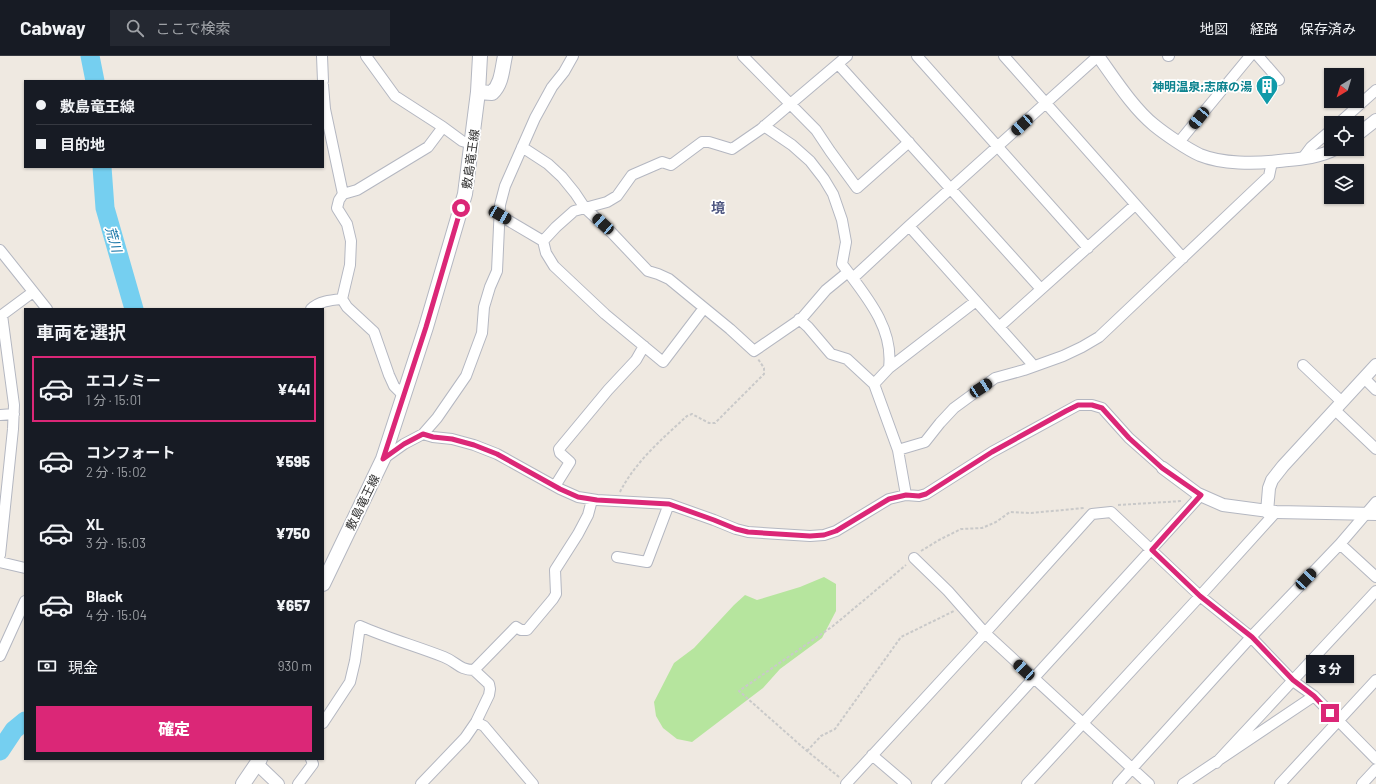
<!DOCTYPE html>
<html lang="ja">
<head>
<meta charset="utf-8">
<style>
  body { margin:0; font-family:Barlow,"Noto Sans JP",sans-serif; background:#242831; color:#f1f3f6; height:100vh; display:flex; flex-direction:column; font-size:15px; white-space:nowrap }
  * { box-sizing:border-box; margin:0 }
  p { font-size:13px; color:#9ea1a6 }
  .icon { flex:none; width:22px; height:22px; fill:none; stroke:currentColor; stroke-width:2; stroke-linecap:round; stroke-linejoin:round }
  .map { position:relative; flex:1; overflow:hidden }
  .panel { position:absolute; left:24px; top:252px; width:300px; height:452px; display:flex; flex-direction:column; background:#171b24; border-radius:0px; box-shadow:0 1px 3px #0004 }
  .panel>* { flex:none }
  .banner { position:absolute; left:24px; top:24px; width:300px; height:88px; border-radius:0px; box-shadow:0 1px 3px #0004; display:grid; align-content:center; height:88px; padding:0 12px; background:#171b24 }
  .needle { width:26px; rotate:218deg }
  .fabs { position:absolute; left:1324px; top:12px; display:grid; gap:8px }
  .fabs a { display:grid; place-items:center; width:40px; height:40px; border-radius:0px; background:#171b24; box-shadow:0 1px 3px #0004; font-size:20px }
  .end { position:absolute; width:18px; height:18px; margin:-9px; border:5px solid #db2777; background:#fff; box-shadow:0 0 0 2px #fff }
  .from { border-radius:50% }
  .bubble { position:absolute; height:28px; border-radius:0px; background:#171b24; box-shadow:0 1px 3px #0004; font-size:13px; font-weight:800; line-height:28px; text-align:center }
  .car { position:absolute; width:12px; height:24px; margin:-12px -6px; border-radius:5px; box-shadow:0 0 3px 1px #0007; background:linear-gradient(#222 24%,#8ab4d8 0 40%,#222 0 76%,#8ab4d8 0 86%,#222 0) }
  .banner b { display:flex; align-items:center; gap:14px; height:38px; font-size:15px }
  .banner b+b { border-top:1px solid #363941 }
  .banner i { width:10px; height:10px; background:#f1f3f6 }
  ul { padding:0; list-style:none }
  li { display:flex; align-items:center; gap:12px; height:66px; margin:0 8px 6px; padding:0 4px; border:2px solid transparent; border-radius:0px }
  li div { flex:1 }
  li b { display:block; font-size:15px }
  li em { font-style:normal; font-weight:800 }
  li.on { border-color:#db2777 }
  li>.icon { width:36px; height:36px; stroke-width:1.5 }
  h2 { padding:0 12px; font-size:18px; line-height:48px }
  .pay { display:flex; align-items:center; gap:10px; height:44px; padding:0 12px; font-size:15px }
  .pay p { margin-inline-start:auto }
  .primary-button { display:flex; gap:8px; margin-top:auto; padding:8px 12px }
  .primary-button a { flex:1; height:46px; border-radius:0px; background:#db2777; color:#fff; font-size:16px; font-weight:800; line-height:46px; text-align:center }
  header { display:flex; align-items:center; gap:24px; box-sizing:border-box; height:56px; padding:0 20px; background:#171b24; border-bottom:1px solid #363941 }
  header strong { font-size:19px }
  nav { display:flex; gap:22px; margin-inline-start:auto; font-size:14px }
  .search { width:280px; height:36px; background:#242831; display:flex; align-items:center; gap:10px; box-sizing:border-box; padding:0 14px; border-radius:0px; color:#9ea1a6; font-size:15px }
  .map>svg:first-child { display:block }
</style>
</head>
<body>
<header>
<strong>Cabway</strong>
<div class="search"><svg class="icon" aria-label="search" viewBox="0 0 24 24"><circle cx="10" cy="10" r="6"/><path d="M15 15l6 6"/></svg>ここで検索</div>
<nav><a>地図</a><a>経路</a><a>保存済み</a></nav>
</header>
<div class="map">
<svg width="1376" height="728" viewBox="0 0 1376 728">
  <rect width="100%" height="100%" fill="#efe9e1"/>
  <path fill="#b6e59e" d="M824,521l12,7v27l-14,27 -42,31 -17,19 -71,54 -15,-3 -14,-11 -7,-12 -2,-14 20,-39 20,-15 40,-43 11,-10 12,5 43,-13z"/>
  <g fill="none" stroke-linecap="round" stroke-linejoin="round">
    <path stroke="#75cff0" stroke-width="19" d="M90,0l5,25
      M102,111l3,41 29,101
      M0,695l14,-21 11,-9"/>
    <g stroke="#b4b7c1" stroke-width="12">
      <path id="minor" d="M322,0l1,25
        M366,0l29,40 48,31 19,14 10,3
        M743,0l73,74 14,21 27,37 52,-46
        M917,0l171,192
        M1004,0l179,202
        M1168,0h1
        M1258,0l21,24
        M838,8l203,225
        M323,29l2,24 18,85
        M1339,67l37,-33
        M764,70l28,19 18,16 14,18 9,15 9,26 4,22 -4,22c23,31 52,63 47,104l-15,16 24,66 8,45
        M1179,86l71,-86
        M522,91l26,17 14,13 13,16 10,15 27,25 36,38 10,3 11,5 61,50 24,22 48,-33 24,-28 22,-18
        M1302,103l9,-12 20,-17
        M499,159l44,26 3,12 8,13 51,48 58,48 41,-54
        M909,170l125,140
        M543,185l13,-14 18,-16 33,-9 10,-6 15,-21 30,-13 9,3 31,-23h7l23,7 29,-20 86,-73
        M0,194l47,59
        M853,222l56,-52 189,-170
        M311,253c8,-8 21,-9 31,-10
        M799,263l9,8 23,27 16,5 27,25
        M999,271l136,-122
        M1303,309l39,37
        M889,312l87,-67
        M1364,322l12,12
        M403,339l-9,-9 -5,-11 -15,-43 -27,-25 -5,-8 8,-34 1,-24 -4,-17 -10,-16 2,-8 4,-6 14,-4 71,-43 15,-20
        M1335,354l41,39
        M0,359l14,-1
        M423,378l10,3 19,2 22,6 23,9 63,35 18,8 19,3 72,4 45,16 22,9 12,3 62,4 14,-1 12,-4 53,-32 17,-4 13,1 7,-2 66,-42 86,-47h14l10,3 27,30 34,30
        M898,394l27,-8 15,-19 14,-15 41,-30 29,-8 39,-14 19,-9 17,-10 170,-161 3,-14
        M383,403l21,-15 19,-10 14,-16 29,-42 16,-43 2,-26 6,-20 7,-16 3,-66 5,-19 30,-68 17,-31 12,-15 9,-16
        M555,430l15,-24 -10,-9 -1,-4 49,-59 28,-30 8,-14
        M1340,488l36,33
        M0,499l13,-126 1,-24 -12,-90 31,-23
        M617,501l30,5 22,-58
        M914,502l34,33 37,42 164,151
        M0,506l25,6
        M0,600l25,-55
        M476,666l8,4 49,58
        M323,667l27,-41 5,-21 5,-35c27,12 56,20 84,31 13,5 15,13 30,13
        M872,699l34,29
        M1216,707l160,-172
        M298,728l15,-20 -2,-5
        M421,728l44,-46 11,-16 13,-27 1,-6 -1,-5 -15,-14 42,-43 5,3h6l26,-31 3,-5 -1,-24 23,-36 10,-19 4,-15
        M846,728l139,-151 107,-119 19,-2 89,84 51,41 42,44 21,15 62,63
        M937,728l264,-289
        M1027,728l173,-188 76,-84
        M1118,728l133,-147 89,-93 36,-42
        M1183,728l131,-88
        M1280,728l96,-104
        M1362,728l14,-15"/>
    </g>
    <g stroke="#b4b7c1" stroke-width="14">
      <path id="tertiary" d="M1098,0c16,22 35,52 56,69 11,9 33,24 46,30 22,9 55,9 79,6 19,-2 39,-3 56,-12
        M1357,79l19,-15
        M1163,412l35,26 25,11 53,7 100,2
        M1267,456l2,-24 3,-8 11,-14 93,-101
        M257,708l21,20"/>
    </g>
    <g stroke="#b4b7c1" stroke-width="16">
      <path id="secondary" d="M478,36l2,-36
        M323,528l60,-125 43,-132 39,-133 13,-102 14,1c10,-9 10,-24 13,-37
        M243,728l17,-25"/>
    </g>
    <path stroke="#c9c9c9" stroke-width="2" stroke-dasharray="3 2" stroke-linecap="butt" d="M620,436c15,-30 43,-54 67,-76l5,-2 17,9h6l49,-49v-6l-6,-9
      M1118,449l64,-4
      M921,495l18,-11 22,-11 21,-1 14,-6 14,-10 21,1 53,-5
      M807,695l14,-15 14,-7 66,-92 53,-26
      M839,721l-32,-26 -68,-60 94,-65 73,-61"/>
    <use href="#minor" stroke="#fff" stroke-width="10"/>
    <use href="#tertiary" stroke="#fff" stroke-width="12"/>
    <use href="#secondary" stroke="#fff" stroke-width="14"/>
  </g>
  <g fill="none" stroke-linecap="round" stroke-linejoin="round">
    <path stroke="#db2777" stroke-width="5" d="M461,152l-35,119 -43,132 21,-15 19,-10 10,3 19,2 22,6 23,9 63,35 18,8 19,3 72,4 45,16 22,9 12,3 62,4 14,-1 12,-4 53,-32 17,-4 13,1 7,-2 66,-42 74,-41 12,-6h14l10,3 27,30 33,30 39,27 -49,55 48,46 52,41 41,43 21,16 16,17"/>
  </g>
  <defs>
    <g id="building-pin" transform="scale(1.15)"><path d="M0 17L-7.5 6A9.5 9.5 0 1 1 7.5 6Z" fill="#0f9aa8" stroke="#fff"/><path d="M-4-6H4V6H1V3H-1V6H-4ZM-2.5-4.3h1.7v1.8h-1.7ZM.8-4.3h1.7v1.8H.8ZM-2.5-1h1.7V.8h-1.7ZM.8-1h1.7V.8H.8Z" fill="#fff"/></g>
  </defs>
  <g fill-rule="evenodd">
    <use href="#building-pin" x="1267" y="30"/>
  </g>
  <g text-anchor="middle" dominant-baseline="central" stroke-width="3.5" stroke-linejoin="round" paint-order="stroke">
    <g font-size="12" font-weight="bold" fill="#0d838f" stroke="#fff" text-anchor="end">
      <text x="1252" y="30">神明温泉;志麻の湯</text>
    </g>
    <g font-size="12" fill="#2e2e2e" stroke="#fff">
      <text transform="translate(470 103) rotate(-82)">敷島竜王線</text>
      <text transform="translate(362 446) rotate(-64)">敷島竜王線</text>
    </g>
    <g font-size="13" font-style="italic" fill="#0d6fa3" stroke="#fff">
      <text transform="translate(114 183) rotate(74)">荒川</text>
    </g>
    <g font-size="14" font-weight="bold" fill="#4d5680" stroke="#fff">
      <text x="718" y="151">境</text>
    </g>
  </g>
</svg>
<div class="fabs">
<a><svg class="needle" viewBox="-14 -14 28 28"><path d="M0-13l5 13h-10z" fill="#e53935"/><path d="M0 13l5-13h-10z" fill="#9ea1a6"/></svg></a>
<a><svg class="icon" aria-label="locate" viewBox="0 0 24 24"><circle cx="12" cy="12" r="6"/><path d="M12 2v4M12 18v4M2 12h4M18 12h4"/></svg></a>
<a><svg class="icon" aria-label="layers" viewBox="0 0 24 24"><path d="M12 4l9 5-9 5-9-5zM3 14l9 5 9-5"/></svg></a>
</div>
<i class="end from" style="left:461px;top:152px"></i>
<i class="end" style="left:1330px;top:657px"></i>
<div class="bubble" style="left:1306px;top:599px;width:48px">3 分</div>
<i class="car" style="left:1199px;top:62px;rotate:219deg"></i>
<i class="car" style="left:1022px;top:69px;rotate:228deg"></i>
<i class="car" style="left:500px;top:159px;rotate:120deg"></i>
<i class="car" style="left:603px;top:168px;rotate:312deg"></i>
<i class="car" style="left:981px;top:332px;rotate:57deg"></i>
<i class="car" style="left:1306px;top:523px;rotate:43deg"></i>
<i class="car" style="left:1024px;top:614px;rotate:313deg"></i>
<div class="banner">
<b><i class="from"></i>敷島竜王線</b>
<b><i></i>目的地</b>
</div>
<section class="panel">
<h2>車両を選択</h2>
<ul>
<li class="on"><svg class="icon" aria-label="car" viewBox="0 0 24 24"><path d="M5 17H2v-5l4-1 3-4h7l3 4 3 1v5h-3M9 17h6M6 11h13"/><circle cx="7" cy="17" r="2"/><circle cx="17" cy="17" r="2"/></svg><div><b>エコノミー</b><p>1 分 · 15:01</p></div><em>¥441</em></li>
<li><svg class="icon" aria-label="car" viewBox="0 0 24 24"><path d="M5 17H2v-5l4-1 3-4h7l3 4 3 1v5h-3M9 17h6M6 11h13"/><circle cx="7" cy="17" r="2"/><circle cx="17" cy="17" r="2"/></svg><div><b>コンフォート</b><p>2 分 · 15:02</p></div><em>¥595</em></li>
<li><svg class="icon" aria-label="car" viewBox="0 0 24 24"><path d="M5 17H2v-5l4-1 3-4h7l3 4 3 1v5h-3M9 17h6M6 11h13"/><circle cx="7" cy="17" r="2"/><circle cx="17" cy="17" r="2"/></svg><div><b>XL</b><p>3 分 · 15:03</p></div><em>¥750</em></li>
<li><svg class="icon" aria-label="car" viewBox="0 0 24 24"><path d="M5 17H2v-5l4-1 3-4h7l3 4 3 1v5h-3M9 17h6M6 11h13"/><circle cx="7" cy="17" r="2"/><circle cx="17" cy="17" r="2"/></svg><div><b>Black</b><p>4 分 · 15:04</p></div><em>¥657</em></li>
</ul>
<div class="pay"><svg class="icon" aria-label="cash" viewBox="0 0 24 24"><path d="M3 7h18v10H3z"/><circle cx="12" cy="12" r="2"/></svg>現金<p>930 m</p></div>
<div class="primary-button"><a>確定</a></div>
</section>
</div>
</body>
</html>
